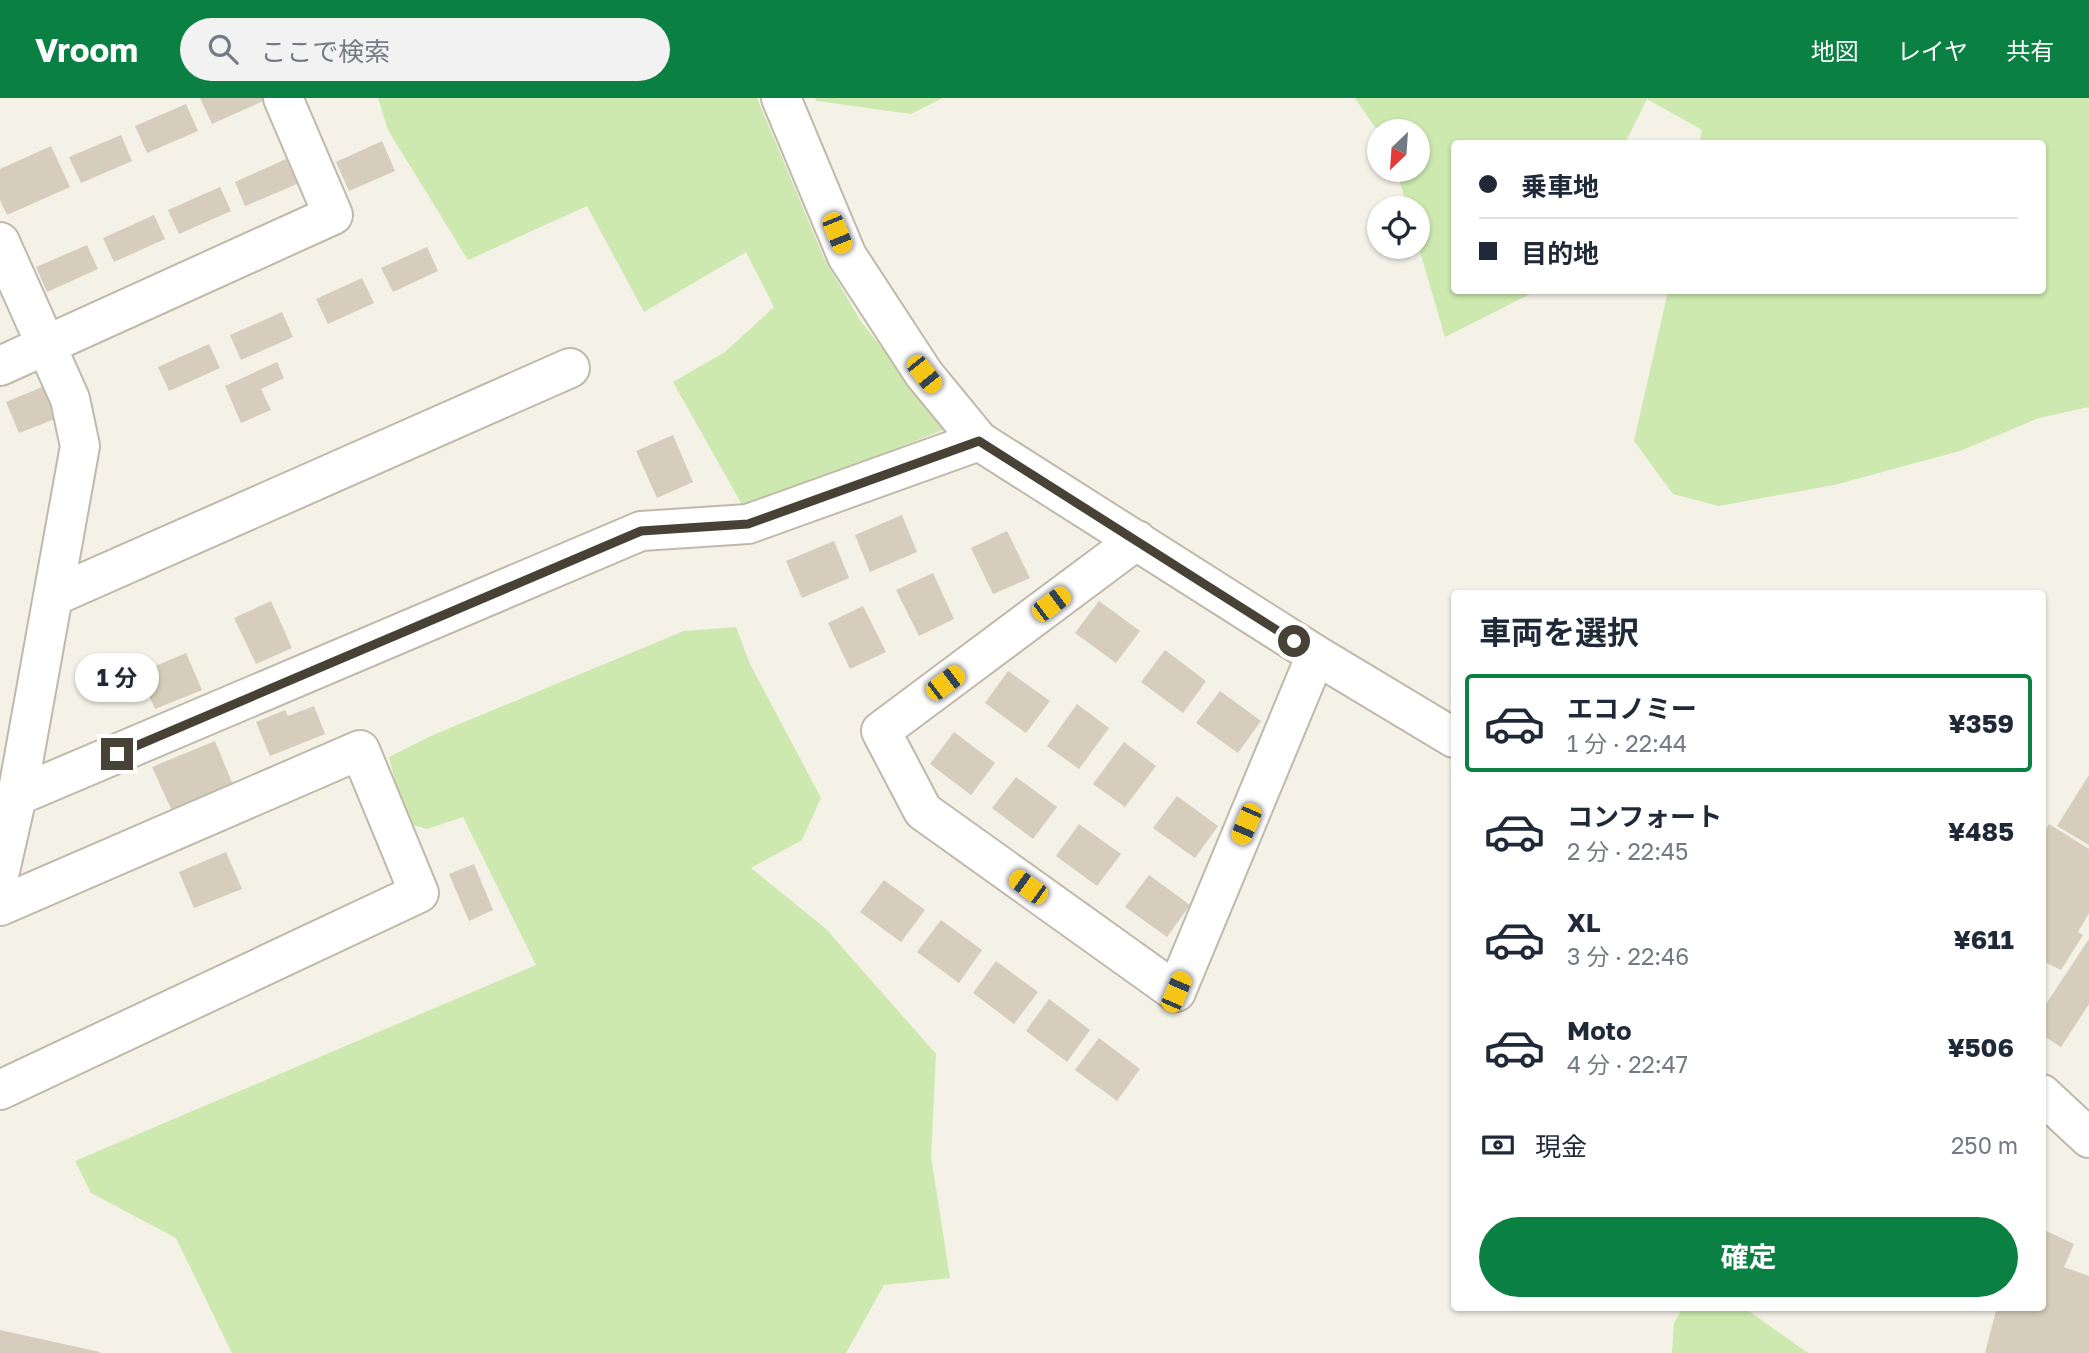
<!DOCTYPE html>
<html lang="ja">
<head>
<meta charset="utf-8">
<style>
  body { margin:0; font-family:"Golos Text","Noto Sans JP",sans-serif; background:#f2f2f3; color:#1f2937; height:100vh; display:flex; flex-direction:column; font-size:26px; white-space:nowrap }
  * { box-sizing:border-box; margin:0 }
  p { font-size:23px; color:#747a83 }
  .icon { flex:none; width:38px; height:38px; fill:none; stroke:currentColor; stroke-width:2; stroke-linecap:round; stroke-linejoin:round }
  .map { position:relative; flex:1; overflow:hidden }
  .sheet { position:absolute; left:1451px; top:492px; width:595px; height:721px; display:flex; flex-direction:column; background:#fff; border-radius:7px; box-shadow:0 2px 5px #0004 }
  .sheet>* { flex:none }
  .top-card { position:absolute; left:1451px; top:42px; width:595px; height:154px; border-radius:7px; box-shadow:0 2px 5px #0004; display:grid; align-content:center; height:154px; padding:0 28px; background:#fff }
  .needle { width:46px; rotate:205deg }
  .fabs { position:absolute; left:1367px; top:21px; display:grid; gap:14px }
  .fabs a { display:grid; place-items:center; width:63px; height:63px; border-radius:50%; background:#fff; box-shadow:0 2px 5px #0004; font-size:35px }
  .end { position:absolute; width:32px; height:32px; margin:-16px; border:9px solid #474136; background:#fff; box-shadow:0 0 0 4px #fff }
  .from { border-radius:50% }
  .bubble { position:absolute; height:49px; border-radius:24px; background:#fff; box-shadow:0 2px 5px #0004; font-size:23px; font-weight:700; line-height:49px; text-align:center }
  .car { position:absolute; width:21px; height:42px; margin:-21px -10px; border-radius:9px; box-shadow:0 0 5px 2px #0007; background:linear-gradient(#f5c518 24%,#345 0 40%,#f5c518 0 76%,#345 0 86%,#f5c518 0) }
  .top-card b { display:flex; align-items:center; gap:24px; height:66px; font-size:26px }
  .top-card b+b { border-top:2px solid #e0e1e3 }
  .top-card i { width:18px; height:18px; background:#1f2937 }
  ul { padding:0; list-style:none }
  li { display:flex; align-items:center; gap:21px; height:98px; margin:0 14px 10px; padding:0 14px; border:4px solid transparent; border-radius:7px }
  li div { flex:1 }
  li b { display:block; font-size:26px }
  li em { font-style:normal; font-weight:700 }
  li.on { border-color:#0b8043 }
  li>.icon { width:63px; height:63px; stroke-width:1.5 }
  h2 { padding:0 28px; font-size:32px; line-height:84px }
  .pay { display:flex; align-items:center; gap:18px; height:77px; padding:0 28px; font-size:26px }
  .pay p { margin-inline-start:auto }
  .primary-button { display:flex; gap:14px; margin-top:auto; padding:14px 28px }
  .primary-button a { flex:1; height:80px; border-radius:42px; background:#0b8043; color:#fff; font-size:28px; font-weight:700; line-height:80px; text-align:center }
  header { display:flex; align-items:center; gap:42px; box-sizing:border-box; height:98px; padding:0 35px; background:#0b8043; color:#fff }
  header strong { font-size:33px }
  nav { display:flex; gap:38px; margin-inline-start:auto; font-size:24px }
  .search { width:490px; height:63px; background:#f2f2f3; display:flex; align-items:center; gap:18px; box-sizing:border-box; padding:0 24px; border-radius:38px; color:#747a83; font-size:26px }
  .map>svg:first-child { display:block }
</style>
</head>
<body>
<header>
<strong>Vroom</strong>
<div class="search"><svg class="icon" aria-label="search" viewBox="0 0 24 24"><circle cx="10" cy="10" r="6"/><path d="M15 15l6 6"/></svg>ここで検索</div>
<nav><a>地図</a><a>レイヤ</a><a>共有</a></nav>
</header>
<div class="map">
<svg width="2089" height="1255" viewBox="0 0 2089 1255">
  <rect width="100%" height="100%" fill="#f4f1e7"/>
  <path fill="#cde9af" d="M378,0h379l67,160 36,62 85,109 -200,81 -72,-128 52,-30 49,-45 -28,-55 -102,60 -57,-106 -119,54 -80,-130z
    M815,0h128l-32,16 -94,-13z
    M1355,0h734v309l-50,11 -79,33 -126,34 -115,21 -46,-12 -39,-53 34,-150 374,-1v-146l-343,-1 3,-13 -55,-31 -22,44 -171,1v146l82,1 -91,46 -27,-92v-37h-11l-10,-38h21v-39h-39v2z
    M736,529l14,37 71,134 -19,42 -51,28 75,61 110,125 -5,103 19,121 -66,7 -38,68h-614l-56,-115 -85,-45 -16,-32 461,-196 -73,-148 -36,12 -21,-6 -17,-66 44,-22 251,-104z
    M1683,1209h60l65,46h-136l2,-30z"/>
  <path fill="#d6cdbc" d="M200,0h62l1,3 -51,23z
    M186,6l12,27 -51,22 -12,-27z
    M121,37l11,26 -51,22 -12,-26z
    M382,43l13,30 -46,20 -13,-29z
    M51,48l19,41 -63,28 -7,-15v-31z
    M286,61l11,25 -52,22 -10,-24z
    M220,89l11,24 -52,23 -11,-24z
    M154,117l11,24 -51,23 -11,-24z
    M87,147l11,24 -51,23 -11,-25z
    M427,149l11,24 -45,21 -12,-24z
    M362,180l12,25 -46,21 -12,-25z
    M282,214l11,25 -52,23 -11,-25z
    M209,246l11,24 -51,23 -11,-24z
    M277,264l7,16 -23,11 10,21 -30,13 -16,-37z
    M47,287l13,32 -41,16 -13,-31z
    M673,337l20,47 -36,16 -21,-47z
    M902,417l15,37 -47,20 -15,-37z
    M1007,433l23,47 -37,16 -22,-46z
    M834,443l15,37 -47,20 -16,-37z
    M933,475l21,46 -35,17 -23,-46z
    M271,503l21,47 -36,16 -22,-46z
    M1099,503l41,30 -24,32 -41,-30z
    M863,508l23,46 -36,17 -22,-46z
    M1165,552l41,31 -23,32 -42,-31z
    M186,555l16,37 -47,19 -16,-36z
    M1008,573l42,30 -24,32 -41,-30z
    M1220,593l41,30 -23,32 -42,-30z
    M1077,606l32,24 -30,41 -32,-23z
    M314,608l11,28 -55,22 -14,-34 29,-12 3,6z
    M954,634l41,31 -24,32 -41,-31z
    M215,643l18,44 -61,26 -20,-44z
    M1124,644l32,24 -31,41 -32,-23z
    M2089,677v70l-32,-19z
    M1016,679l41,30 -24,32 -41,-31z
    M1177,698l41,30 -23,32 -42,-30z
    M1079,726l42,30 -24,32 -41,-30z
    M2049,726l40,25v64l-11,19 5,3 -22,35 -19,-9v-124z
    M226,754l16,37 -48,19 -15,-36z
    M474,766l19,46 -24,11 -20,-47z
    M1149,777l41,30 -23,32 -42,-30z
    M884,782l41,30 -24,32 -41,-30z
    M941,822l41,30 -23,33 -42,-31z
    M2089,841v65l-28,43 -19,-12v-25z
    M996,863l42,31 -24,32 -41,-31z
    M1049,901l41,31 -23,32 -41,-31z
    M1099,940l41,31 -23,32 -42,-31z
    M2042,1131l32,15 -10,23 25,9v77h-104l12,-46h45z
    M0,1232l100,22v1h-100z"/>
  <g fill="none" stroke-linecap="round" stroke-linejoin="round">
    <g stroke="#c0b9a9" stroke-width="42">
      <path id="minor" d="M781,0l66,158 77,118 55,67 337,214 138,83
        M0,144l70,157 10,47 -63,350 -17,75
        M0,268l333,-151 -50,-117
        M1137,442l-256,191 42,80 253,181 140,-337
        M54,498l516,-228
        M17,698l624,-265 107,-7 231,-83
        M0,808l360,-156 59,143 -419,197
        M2042,996l47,44"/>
    </g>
    <use href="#minor" stroke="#fff" stroke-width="38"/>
  </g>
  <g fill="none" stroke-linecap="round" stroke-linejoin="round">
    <path stroke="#474136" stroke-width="9" d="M117,656l524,-223 107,-7 231,-83 315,200"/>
  </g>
</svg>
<div class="fabs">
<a><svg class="needle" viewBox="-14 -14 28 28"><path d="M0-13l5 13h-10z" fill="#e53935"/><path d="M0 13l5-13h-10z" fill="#747a83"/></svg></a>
<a><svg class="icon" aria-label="locate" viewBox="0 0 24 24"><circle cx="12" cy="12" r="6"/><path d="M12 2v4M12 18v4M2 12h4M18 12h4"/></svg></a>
</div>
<i class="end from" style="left:1294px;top:543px"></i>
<i class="end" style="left:117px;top:656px"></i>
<div class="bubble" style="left:75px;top:555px;width:84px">1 分</div>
<i class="car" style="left:837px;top:135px;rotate:158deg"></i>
<i class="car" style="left:924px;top:276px;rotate:141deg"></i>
<i class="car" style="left:1051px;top:506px;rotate:53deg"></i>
<i class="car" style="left:945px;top:585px;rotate:53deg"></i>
<i class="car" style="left:1246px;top:726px;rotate:203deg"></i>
<i class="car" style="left:1028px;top:789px;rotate:306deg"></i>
<i class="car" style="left:1176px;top:894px;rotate:23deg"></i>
<div class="top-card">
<b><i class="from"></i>乗車地</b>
<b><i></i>目的地</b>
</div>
<section class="sheet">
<h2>車両を選択</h2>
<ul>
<li class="on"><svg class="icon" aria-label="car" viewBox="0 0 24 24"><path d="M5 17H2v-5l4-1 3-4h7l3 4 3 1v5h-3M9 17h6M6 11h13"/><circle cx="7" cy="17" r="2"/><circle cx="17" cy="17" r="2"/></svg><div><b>エコノミー</b><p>1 分 · 22:44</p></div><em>¥359</em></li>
<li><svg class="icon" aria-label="car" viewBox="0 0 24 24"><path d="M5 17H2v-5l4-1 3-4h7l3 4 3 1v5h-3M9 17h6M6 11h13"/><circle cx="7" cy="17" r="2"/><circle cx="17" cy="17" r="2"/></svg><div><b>コンフォート</b><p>2 分 · 22:45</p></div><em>¥485</em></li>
<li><svg class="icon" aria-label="car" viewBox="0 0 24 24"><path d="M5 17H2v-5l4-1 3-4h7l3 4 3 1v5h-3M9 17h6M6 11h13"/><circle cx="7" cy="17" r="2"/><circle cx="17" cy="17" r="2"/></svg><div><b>XL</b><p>3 分 · 22:46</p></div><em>¥611</em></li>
<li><svg class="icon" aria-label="car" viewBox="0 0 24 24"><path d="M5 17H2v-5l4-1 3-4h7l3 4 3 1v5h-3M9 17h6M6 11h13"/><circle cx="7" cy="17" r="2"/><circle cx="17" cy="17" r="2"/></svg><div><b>Moto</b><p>4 分 · 22:47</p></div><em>¥506</em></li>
</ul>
<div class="pay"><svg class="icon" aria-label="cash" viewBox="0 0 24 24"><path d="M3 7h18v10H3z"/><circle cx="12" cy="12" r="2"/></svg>現金<p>250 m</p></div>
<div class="primary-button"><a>確定</a></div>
</section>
</div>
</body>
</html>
